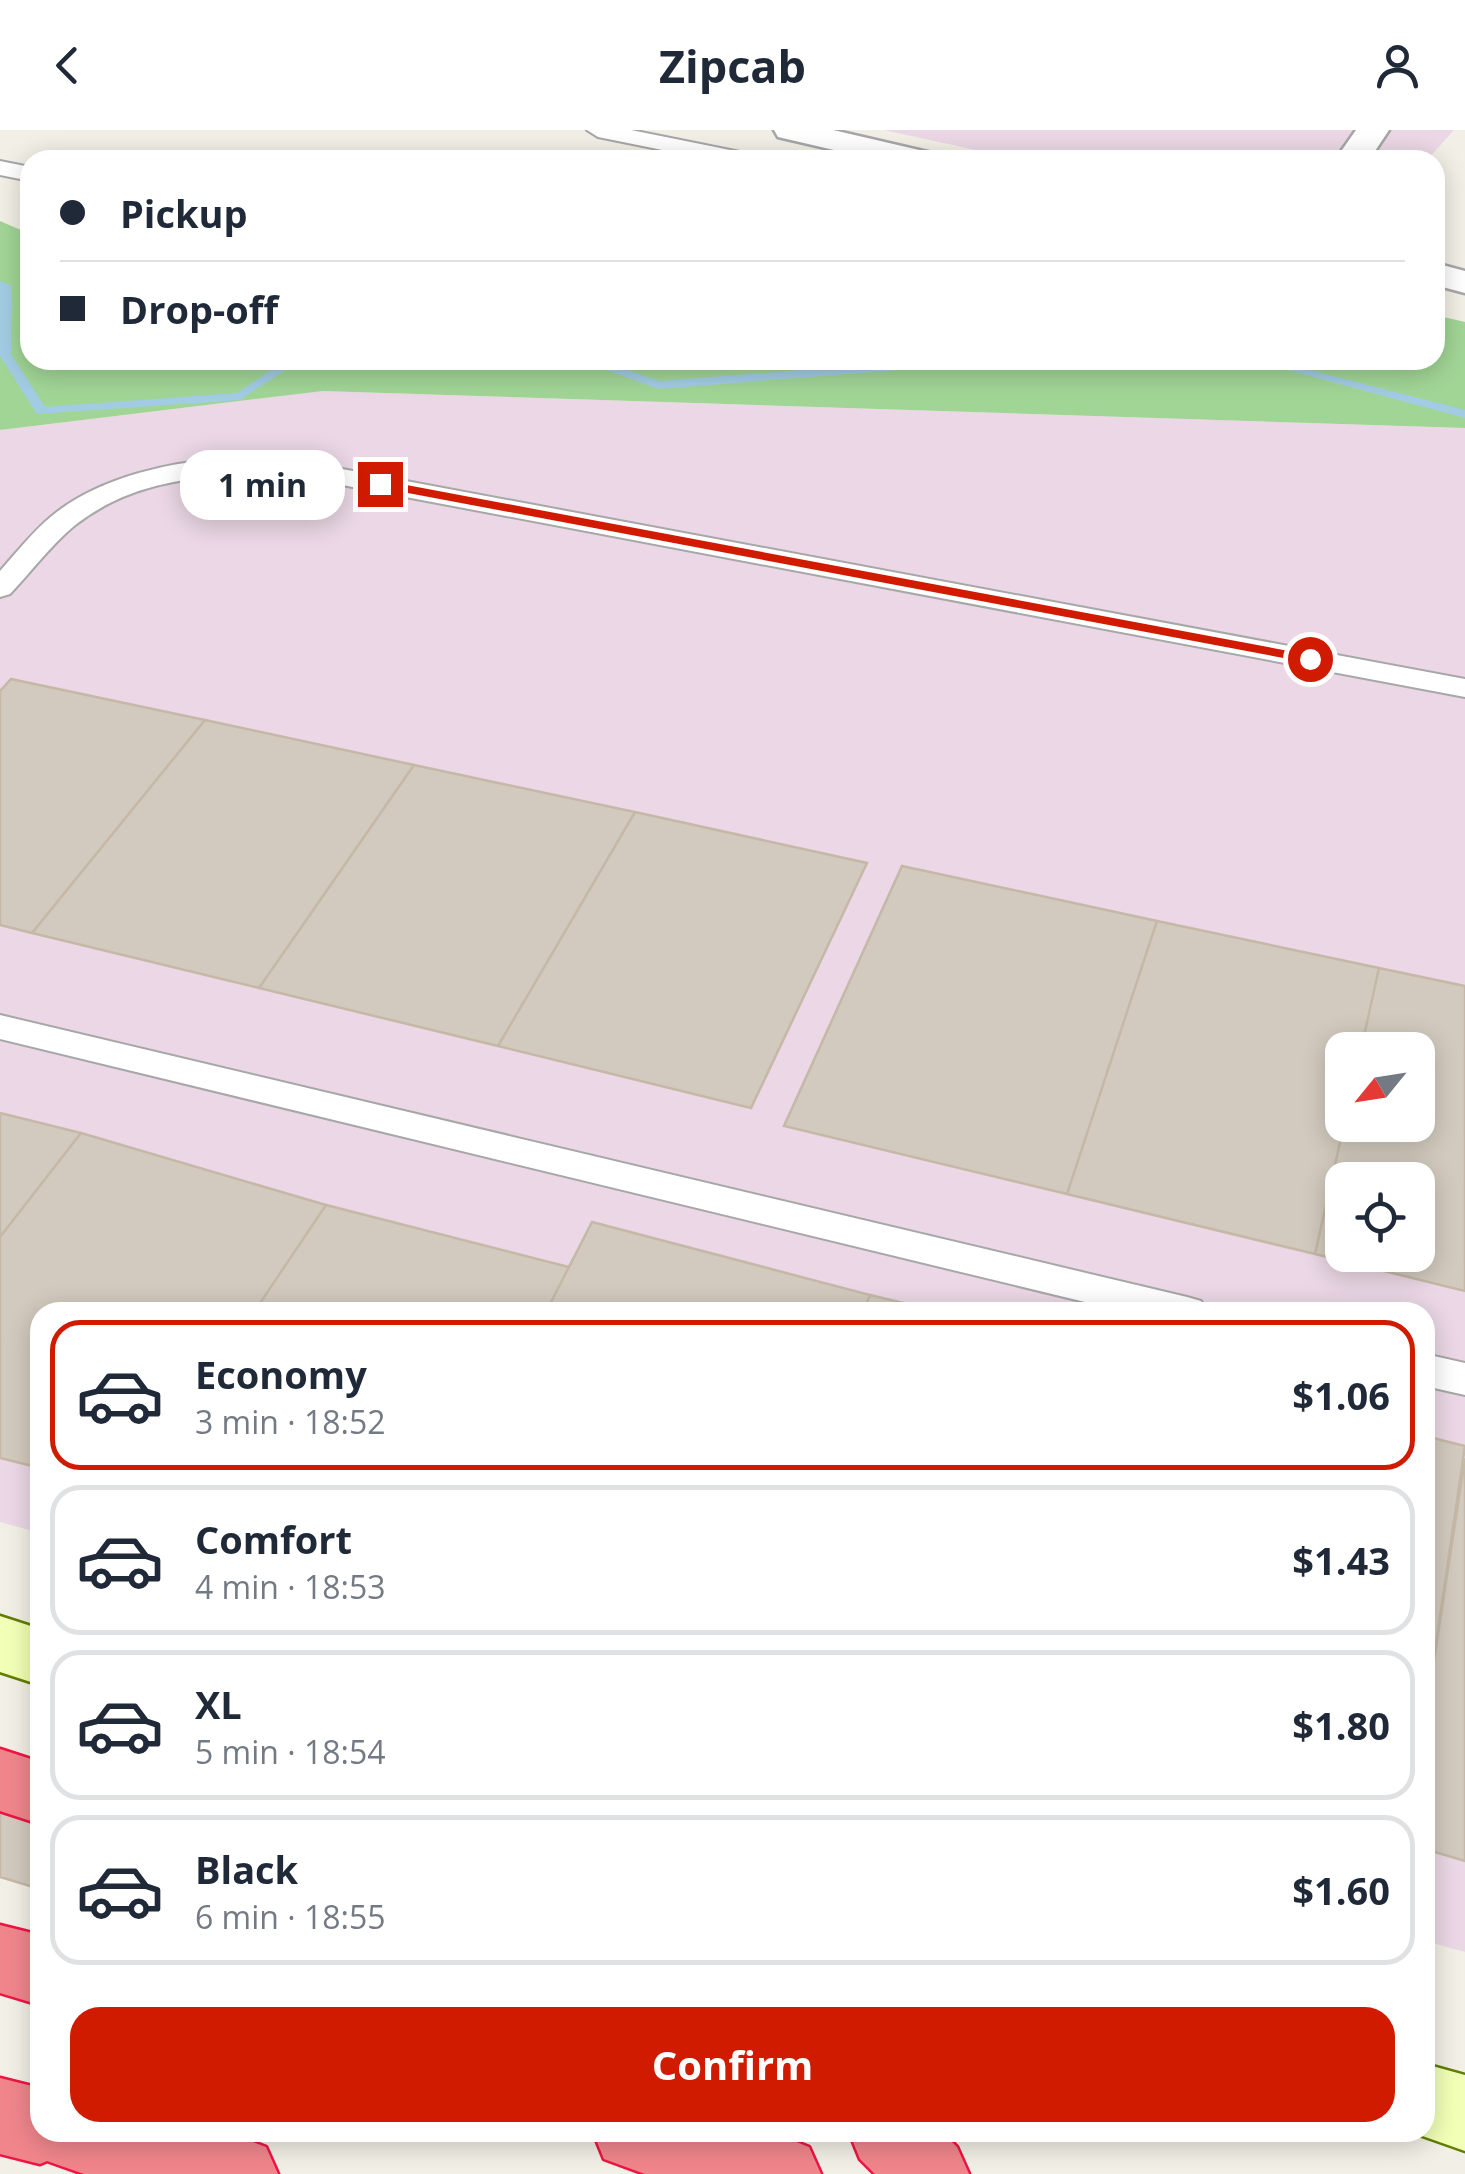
<!DOCTYPE html>
<html lang="en">
<head>
<meta charset="utf-8">
<style>
  body { margin:0; font-family:"Open Sans",sans-serif; background:#f2f2f3; color:#1f2937; height:100vh; display:flex; flex-direction:column; font-size:38px; white-space:nowrap }
  * { box-sizing:border-box; margin:0 }
  p { font-size:32px; color:#747a83 }
  .icon { flex:none; width:55px; height:55px; fill:none; stroke:currentColor; stroke-width:2; stroke-linecap:round; stroke-linejoin:round }
  .map { position:relative; flex:1; overflow:hidden }
  .panel { position:absolute; left:30px; top:1172px; width:1405px; height:840px; display:flex; flex-direction:column; background:#fff; border-radius:30px; box-shadow:0 5px 25px #0003 }
  .panel>* { flex:none }
  .hud { position:absolute; left:20px; top:20px; width:1425px; height:220px; border-radius:30px; box-shadow:0 5px 25px #0003; display:grid; align-content:center; height:220px; padding:0 40px; background:#fff }
  .needle { width:65px; rotate:240deg }
  .controls { position:absolute; left:1325px; top:902px; display:grid; gap:20px }
  .controls a { display:grid; place-items:center; width:110px; height:110px; border-radius:20px; background:#fff; box-shadow:0 5px 25px #0003; font-size:50px }
  .end { position:absolute; width:45px; height:45px; margin:-22px; border:12px solid #d01b00; background:#fff; box-shadow:0 0 0 5px #fff }
  .from { border-radius:50% }
  .bubble { position:absolute; height:70px; border-radius:30px; background:#fff; box-shadow:0 5px 25px #0003; font-size:32px; font-weight:700; line-height:70px; text-align:center }
  .hud b { display:flex; align-items:center; gap:35px; height:95px; font-size:38px }
  .hud b+b { border-top:2px solid #e0e1e3 }
  .hud i { width:25px; height:25px; background:#1f2937 }
  ul { padding:18px 0 0; list-style:none }
  li { display:flex; align-items:center; gap:30px; height:150px; margin:0 20px 15px; padding:0 20px; border:5px solid #e0e1e3; border-radius:30px }
  li div { flex:1 }
  li b { display:block; font-size:38px }
  li em { font-style:normal; font-weight:700 }
  li.active { border-color:#d01b00 }
  li>.icon { width:90px; height:90px; stroke-width:1.5 }
  .action { display:flex; gap:20px; margin-top:auto; padding:20px 40px }
  .action a { flex:1; height:115px; border-radius:30px; background:#d01b00; color:#fff; font-size:40px; font-weight:700; line-height:115px; text-align:center }
  header { display:flex; justify-content:space-between; align-items:center; height:130px; padding:0 40px; background:#fff; font-size:45px; font-weight:700 }
  .map>svg:first-child { display:block }
</style>
</head>
<body>
<header><svg class="icon" aria-label="back" viewBox="0 0 24 24"><path d="M15 5l-7 7 7 7"/></svg>Zipcab<svg class="icon" aria-label="person" viewBox="0 0 24 24"><circle cx="12" cy="8" r="4"/><path d="M4 21q1-7 8-7t8 7"/></svg></header>
<div class="map">
<svg width="1465" height="2044" viewBox="0 0 1465 2044">
  <rect width="100%" height="100%" fill="#f2efe6"/>
  <path fill="#ebd7e5" fill-rule="evenodd" d="M884,0h570l-27,30h-405z
    M322,261l1143,37v1524l-40,-11v-629h-1385v221l-40,-11v-1092zM1342,920h76v75h-76zM1342,1050h76v75h-76z"/>
  <path fill="#a1d596" d="M0,91l30,13v126h143l17,5 9,-5h1236v-45l30,7v106l-1142,-37 -323,39z"/>
  <g fill="none" stroke-linecap="round" stroke-linejoin="round">
    <path fill="#a2cce3" fill-rule="evenodd" d="M0,151l12,5 -1,68 34,53 192,-14 49,-33h14l-60,40 -203,14 -37,-58z
      M580,230h18l61,21 271,-21h52l-6,4 -318,25z
      M1251,230h20l194,50v8z"/>
  </g>
  <path fill="#d2cabe" stroke="#c5b8a6" stroke-width="2.5" fill-rule="evenodd" d="M11,549l194,41 -173,213 -32,-8v-234z
    M205,590l209,45 -155,223 -227,-55z
    M414,635l221,47 -137,234 -239,-58z
    M635,682l232,51 -116,245 -253,-62z
    M902,736l255,55 -90,273 -283,-68z
    M1157,791l222,47 -18,82h-19l2,75 -29,129 -248,-60z
    M1379,838l86,18v305l-150,-37 29,-129h74v-75h-57zM1342,1050h76v75h-76z
    M0,983l81,20 -81,104z
    M81,1003l245,72 -72,107h-214v156l-40,-10v-221z
    M326,1075l243,62 -23,45h-292z
    M592,1092l278,73 -7,17h-317z
    M870,1165l71,17h-78z
    M1425,1306l40,10 -40,273z
    M1465,1328v403l-40,-12v-130z
    M0,1681l40,13v65l-40,-12z"/>
  <g fill="none" stroke-linecap="round" stroke-linejoin="round">
    <g stroke="#a7a7a7" stroke-width="4">
      <path id="service" d="M587,0h44l114,23 11,7h-44l-114,-23z
        M0,31l30,6v14l-30,-6z
        M228,328l114,11 1123,210v18l-1123,-212c-90,-12 -191,-20 -268,41 -24,20 -43,46 -64,68l-10,3v-26c17,-19 33,-40 53,-56 47,-38 117,-53 175,-57z
        M0,885l1187,282 14,4 6,11h-81l-1126,-273z
        M1425,1224l40,9v32l-40,-9z"/>
    </g>
    <g stroke="#a7a7a7" stroke-width="5">
      <path id="minor" d="M774,0h59l99,23 5,7h-60l-99,-23z
        M1356,0h33l-20,30h-34z
        M1435,133l30,8v22l-30,-8z"/>
    </g>
    <g stroke="#607e00" stroke-width="5">
      <path id="secondary" d="M0,1486l40,13v56l-40,-13z
        M1425,1934l40,11v76l-54,-19h14z"/>
    </g>
    <g stroke="#ee1543" stroke-width="5">
      <path id="motorway" d="M0,1619l40,13v62l-40,-13z
        M0,1795l40,10v70l-40,-12z
        M0,1948l40,10v44h187l39,15 12,27h-194l-37,-13 -7,3 -40,-10z
        M593,2002h178l38,15 12,27h-176l-41,-15z
        M849,2002h93l15,15 12,27h-94l-15,-15z"/>
    </g>
    <use href="#service" fill="#fff" fill-rule="evenodd"/>
    <use href="#minor" fill="#fff" fill-rule="evenodd"/>
    <use href="#secondary" fill="#f2ffb6" fill-rule="evenodd"/>
    <use href="#motorway" fill="#f0868c" fill-rule="evenodd"/>
  </g>
  <path fill="#d01b00" d="M380,350l930,175 7,4 -7,4 -934,-176z"/>
</svg>
<div class="controls">
<a><svg class="needle" viewBox="-14 -14 28 28"><path d="M0-13l5 13h-10z" fill="#e53935"/><path d="M0 13l5-13h-10z" fill="#747a83"/></svg></a>
<a><svg class="icon" aria-label="locate" viewBox="0 0 24 24"><circle cx="12" cy="12" r="6"/><path d="M12 2v4M12 18v4M2 12h4M18 12h4"/></svg></a>
</div>
<i class="end from" style="left:1310px;top:529px"></i>
<i class="end" style="left:380px;top:354px"></i>
<div class="bubble" style="left:180px;top:320px;width:165px">1 min</div>
<div class="hud">
<b><i class="from"></i>Pickup</b>
<b><i></i>Drop-off</b>
</div>
<section class="panel">
<ul>
<li class="active"><svg class="icon" aria-label="car" viewBox="0 0 24 24"><path d="M5 17H2v-5l4-1 3-4h7l3 4 3 1v5h-3M9 17h6M6 11h13"/><circle cx="7" cy="17" r="2"/><circle cx="17" cy="17" r="2"/></svg><div><b>Economy</b><p>3 min · 18:52</p></div><em>$1.06</em></li>
<li><svg class="icon" aria-label="car" viewBox="0 0 24 24"><path d="M5 17H2v-5l4-1 3-4h7l3 4 3 1v5h-3M9 17h6M6 11h13"/><circle cx="7" cy="17" r="2"/><circle cx="17" cy="17" r="2"/></svg><div><b>Comfort</b><p>4 min · 18:53</p></div><em>$1.43</em></li>
<li><svg class="icon" aria-label="car" viewBox="0 0 24 24"><path d="M5 17H2v-5l4-1 3-4h7l3 4 3 1v5h-3M9 17h6M6 11h13"/><circle cx="7" cy="17" r="2"/><circle cx="17" cy="17" r="2"/></svg><div><b>XL</b><p>5 min · 18:54</p></div><em>$1.80</em></li>
<li><svg class="icon" aria-label="car" viewBox="0 0 24 24"><path d="M5 17H2v-5l4-1 3-4h7l3 4 3 1v5h-3M9 17h6M6 11h13"/><circle cx="7" cy="17" r="2"/><circle cx="17" cy="17" r="2"/></svg><div><b>Black</b><p>6 min · 18:55</p></div><em>$1.60</em></li>
</ul>
<div class="action"><a>Confirm</a></div>
</section>
</div>
</body>
</html>
